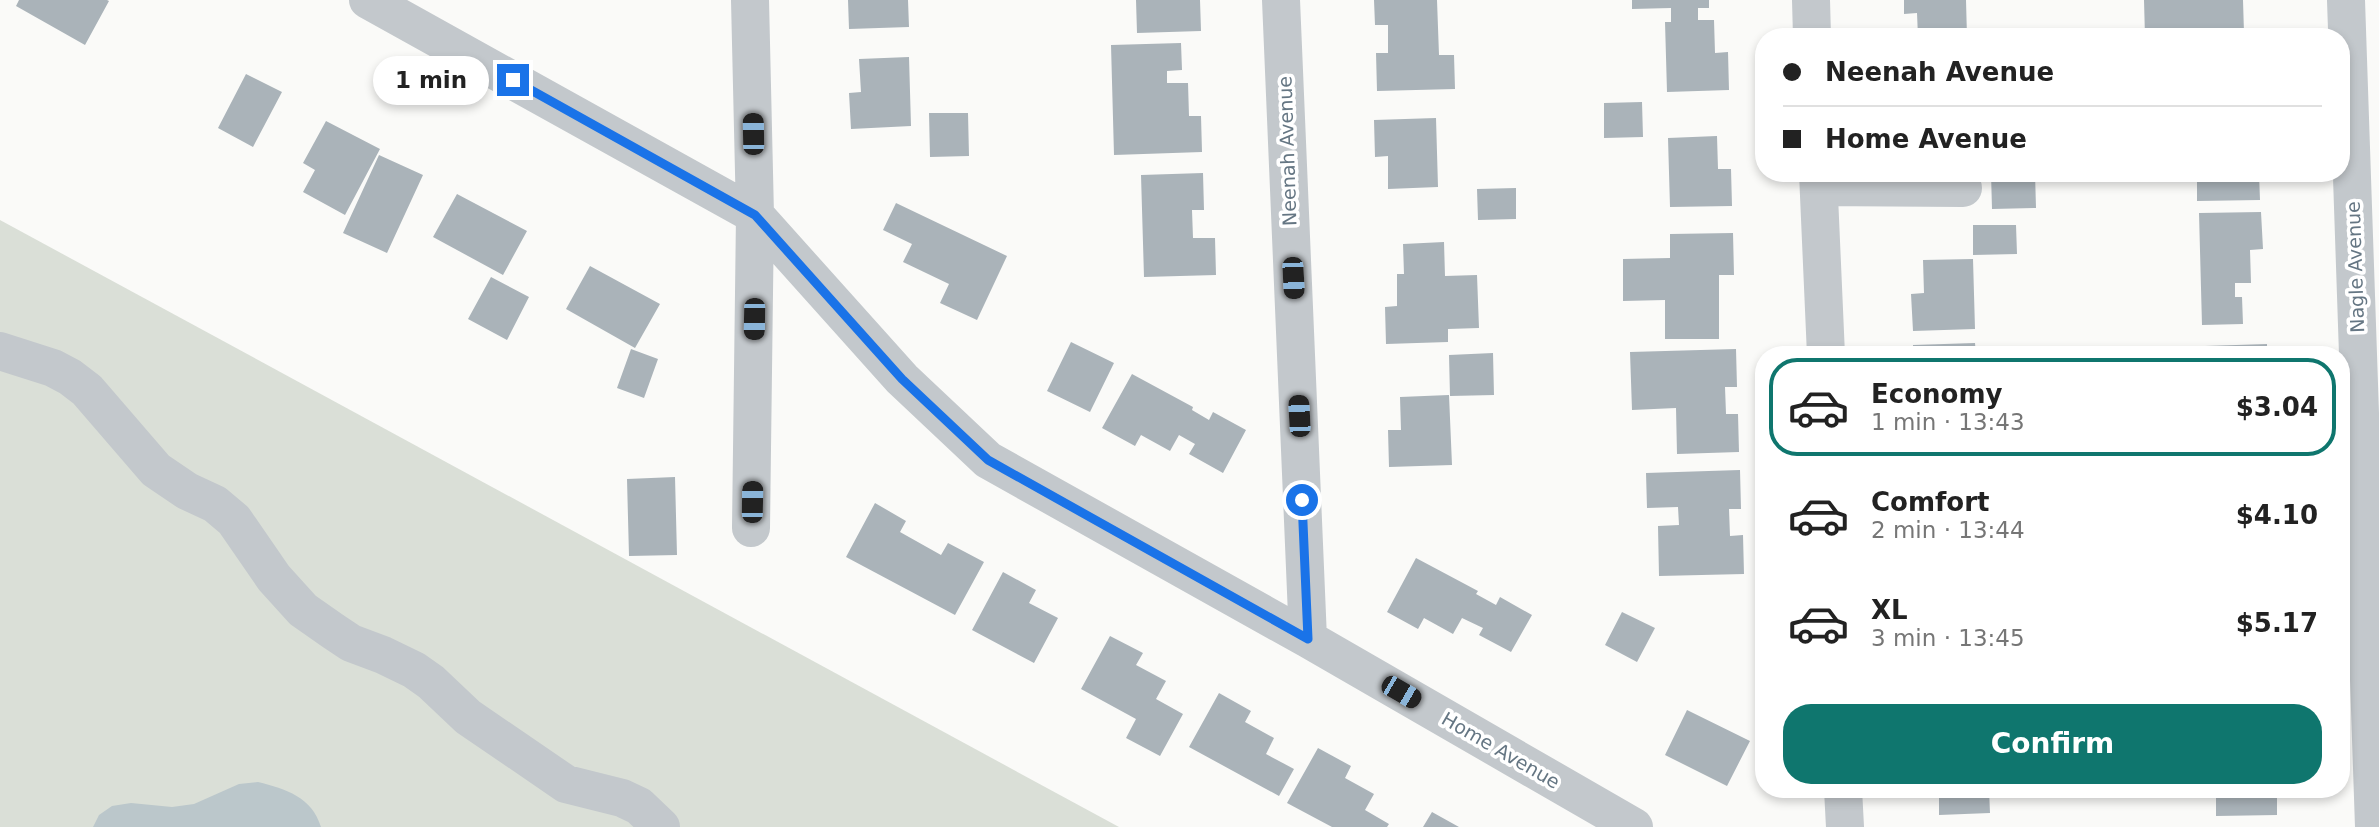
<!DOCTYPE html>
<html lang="en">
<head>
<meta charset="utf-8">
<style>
  body { margin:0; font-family:"DejaVu Sans",sans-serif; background:#f6f6f6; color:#222; height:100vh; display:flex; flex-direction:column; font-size:26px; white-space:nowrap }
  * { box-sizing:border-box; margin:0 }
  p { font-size:23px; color:#767676 }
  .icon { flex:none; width:38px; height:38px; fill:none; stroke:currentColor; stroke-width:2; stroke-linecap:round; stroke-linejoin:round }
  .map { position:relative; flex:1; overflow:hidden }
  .side { position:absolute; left:1755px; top:346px; width:595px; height:452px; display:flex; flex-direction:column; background:#fff; border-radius:28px; box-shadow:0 4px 10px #0003 }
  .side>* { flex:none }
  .hud { position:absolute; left:1755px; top:28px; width:595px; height:154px; border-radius:28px; box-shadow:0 4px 10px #0003; display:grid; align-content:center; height:154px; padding:0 28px; background:#fff }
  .end { position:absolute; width:32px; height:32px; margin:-16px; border:9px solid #1a73e8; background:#fff; box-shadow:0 0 0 4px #fff }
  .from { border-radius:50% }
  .bubble { position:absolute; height:49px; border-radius:24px; background:#fff; box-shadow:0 4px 10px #0003; font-size:23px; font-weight:600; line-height:49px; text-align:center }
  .car { position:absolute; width:21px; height:42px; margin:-21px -10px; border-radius:9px; box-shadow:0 0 5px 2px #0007; background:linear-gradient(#222 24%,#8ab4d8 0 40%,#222 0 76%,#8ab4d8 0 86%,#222 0) }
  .hud b { display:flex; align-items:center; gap:24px; height:66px; font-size:26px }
  .hud b+b { border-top:2px solid #e0e0e0 }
  .hud i { width:18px; height:18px; background:#222 }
  ul { padding:12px 0 0; list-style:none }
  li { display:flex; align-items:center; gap:21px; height:98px; margin:0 14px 10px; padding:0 14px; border:4px solid transparent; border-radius:28px }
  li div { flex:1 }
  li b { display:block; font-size:26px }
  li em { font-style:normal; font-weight:600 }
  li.on { border-color:#0f766e }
  li>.icon { width:63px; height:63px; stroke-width:1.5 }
  .primary-button { display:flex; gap:14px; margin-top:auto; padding:14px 28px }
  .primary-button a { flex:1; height:80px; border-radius:28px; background:#0f766e; color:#fff; font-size:28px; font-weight:600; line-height:80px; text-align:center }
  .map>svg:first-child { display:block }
</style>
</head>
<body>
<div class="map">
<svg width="2379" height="827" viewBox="0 0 2379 827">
  <rect width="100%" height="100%" fill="#fafaf8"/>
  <path fill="#dadfd7" d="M0,220l1119,607h-1119z"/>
  <path fill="#bbc7cb" d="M258,782c28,7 54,15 63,45h-228l6,-12 13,-9 19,-3 41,4 22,-3 45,-20z"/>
  <path fill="#aab3b9" d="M19,0h88l2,1 -24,44 -69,-39z
    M848,0h60l1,27 -60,2z
    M1136,0h64l1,31 -64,2z
    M1374,0h63l2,55h15l1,34 -78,2 -1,-38h12v-28h-13z
    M1632,0h77v8h-11v12h16l1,33 13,-1 1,38 -62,2 -2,-70h6v-14l-39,1z
    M1904,0h62l1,37h-49l-1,-24 -13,1z
    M2144,0h99l1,33h12l1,4h-112z
    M1181,43l1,27 -15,1v12h21l1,33h12l1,36 -88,3 -3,-110z
    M909,57l2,69 -60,3 -2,-36 12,-1 -2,-33z
    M246,74l36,18 -29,55 -35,-19z
    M1642,102l1,35 -39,1v-35z
    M929,113h39l1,43 -39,1z
    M1436,118l2,69 -50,2v-33l-13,1 -1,-37z
    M326,121l54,28 -35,66 -42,-23 12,-22 -12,-7z
    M1717,136l1,33h13l1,37 -62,1 -2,-69z
    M379,155l44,20 -36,78 -44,-20z
    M1203,173l1,37h-12l1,28h22l1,37 -72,2 -3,-102z
    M1991,173h44l1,35 -44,1z
    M2197,173h62l1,27 -63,1z
    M1516,188v31l-38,1 -1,-31z
    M457,194l70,37 -24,44 -70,-38z
    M896,203l111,53 -30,64 -37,-17 9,-19 -46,-22 9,-18 -29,-14z
    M2261,212l2,37 -13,1 1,33h-16v14h7l1,27 -41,1 -3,-112z
    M1973,225h43l1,29 -44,1z
    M1733,233l1,42h-15v64h-54v-39l-42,1v-42l47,-1v-24z
    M1444,242l1,34 32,-1 2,53 -31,1v13l-62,2 -1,-37 12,-1v-32h7l-1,-30z
    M1973,259l2,70 -62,2 -2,-37 13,-1 -1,-33z
    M590,266l70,38 -25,44 -69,-39z
    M491,277l38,20 -22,43 -39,-21z
    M1071,342l43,21 -24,49 -43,-21z
    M1975,343l1,12h-63v-10z
    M2267,344v11h-62v-9z
    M631,349l27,10 -14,39 -27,-10z
    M1736,349l1,38h-12l1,27h12l1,38 -62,2 -1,-46 -44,2 -2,-58z
    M1493,353l1,42 -44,1 -1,-41z
    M1132,374l61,33 -1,3 17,10 4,-8 33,18 -23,43 -34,-19 6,-10 -16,-9 -9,16 -29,-16 -6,11 -33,-18z
    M1449,395l3,70 -63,2 -1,-37h13l-1,-33z
    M1740,470l1,39h-12l1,27 13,-1 1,39 -85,2 -1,-50 21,-1 -1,-18 -31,1 -1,-35z
    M675,477l2,78 -48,1 -2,-77z
    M875,503l31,18 -6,11 41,23 7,-12 36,19 -29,53 -109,-58z
    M1416,558l62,33 -2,3 20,11 4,-8 32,18 -21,37 -32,-17 4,-7 -21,-10 -9,16 -29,-16 -6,11 -31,-17z
    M1003,572l33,18 -7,13 29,15 -24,45 -62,-33z
    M1622,612l33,16 -18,34 -32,-17z
    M1110,636l33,17 -7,12 30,16 -10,18 27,15 -23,42 -34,-18 10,-19 -55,-30z
    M1219,693l32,18 -6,11 29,16 -8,16 28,15 -15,27 -90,-49z
    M1687,710l63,31 -23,45 -62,-31z
    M1318,748l33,18 -6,12 29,16 -9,16 24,14 -2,3h-55l-45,-24z
    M1939,789h50l1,24 -51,2z
    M2216,789h61v26l-61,1z
    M1432,812l27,15h-36z"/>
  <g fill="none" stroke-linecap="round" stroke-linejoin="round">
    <path stroke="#c3c8cc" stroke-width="38" d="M368,0l387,215 147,164 86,81 320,179 326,188
      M750,0l5,215 -4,313
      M1281,0l27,639
      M1811,0l1,37
      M2346,0l28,827
      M1818,173l8,182
      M1819,187l144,1
      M0,351l53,17 17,9 17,13 69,80 31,21 28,13 19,16 40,58 29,32 30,21 18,12 32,12 31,15 17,12 37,35 98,67 56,14 17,8 22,21
      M1843,789l2,38"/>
  </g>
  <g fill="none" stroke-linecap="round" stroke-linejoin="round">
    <path stroke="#1a73e8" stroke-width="9" d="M513,80l242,135 147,164 86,81 320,179 -6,-139"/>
  </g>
  <g text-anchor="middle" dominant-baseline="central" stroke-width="7" stroke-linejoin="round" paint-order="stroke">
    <g font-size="19" fill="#657683" stroke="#fff">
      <text transform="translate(1287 151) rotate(-92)">Neenah Avenue</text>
      <text transform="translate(2355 267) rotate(-92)">Nagle Avenue</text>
      <text transform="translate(1501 750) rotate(30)">Home Avenue</text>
    </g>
  </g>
</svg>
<i class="end from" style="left:1302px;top:500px"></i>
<i class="end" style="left:513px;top:80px"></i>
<div class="bubble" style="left:373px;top:56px;width:116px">1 min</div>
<i class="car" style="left:753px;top:134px;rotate:359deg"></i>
<i class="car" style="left:1293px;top:278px;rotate:177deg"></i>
<i class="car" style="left:754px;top:319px;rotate:181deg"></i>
<i class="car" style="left:1299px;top:416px;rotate:357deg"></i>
<i class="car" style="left:752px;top:502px;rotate:1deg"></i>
<i class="car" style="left:1401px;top:692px;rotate:120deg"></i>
<div class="hud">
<b><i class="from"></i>Neenah Avenue</b>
<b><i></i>Home Avenue</b>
</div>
<section class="side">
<ul>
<li class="on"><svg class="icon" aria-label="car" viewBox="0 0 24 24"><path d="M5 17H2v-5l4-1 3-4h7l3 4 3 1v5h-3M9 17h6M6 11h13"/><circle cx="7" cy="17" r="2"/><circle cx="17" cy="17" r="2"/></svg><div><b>Economy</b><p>1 min · 13:43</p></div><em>$3.04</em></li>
<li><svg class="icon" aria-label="car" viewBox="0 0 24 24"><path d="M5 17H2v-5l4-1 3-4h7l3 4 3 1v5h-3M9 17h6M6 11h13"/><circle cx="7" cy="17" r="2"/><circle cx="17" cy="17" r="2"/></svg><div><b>Comfort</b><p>2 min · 13:44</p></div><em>$4.10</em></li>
<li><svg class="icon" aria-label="car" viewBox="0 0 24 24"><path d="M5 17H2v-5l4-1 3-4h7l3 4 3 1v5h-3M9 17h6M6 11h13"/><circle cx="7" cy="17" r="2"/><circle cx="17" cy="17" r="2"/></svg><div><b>XL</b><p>3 min · 13:45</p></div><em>$5.17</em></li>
</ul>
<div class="primary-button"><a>Confirm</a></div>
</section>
</div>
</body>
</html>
